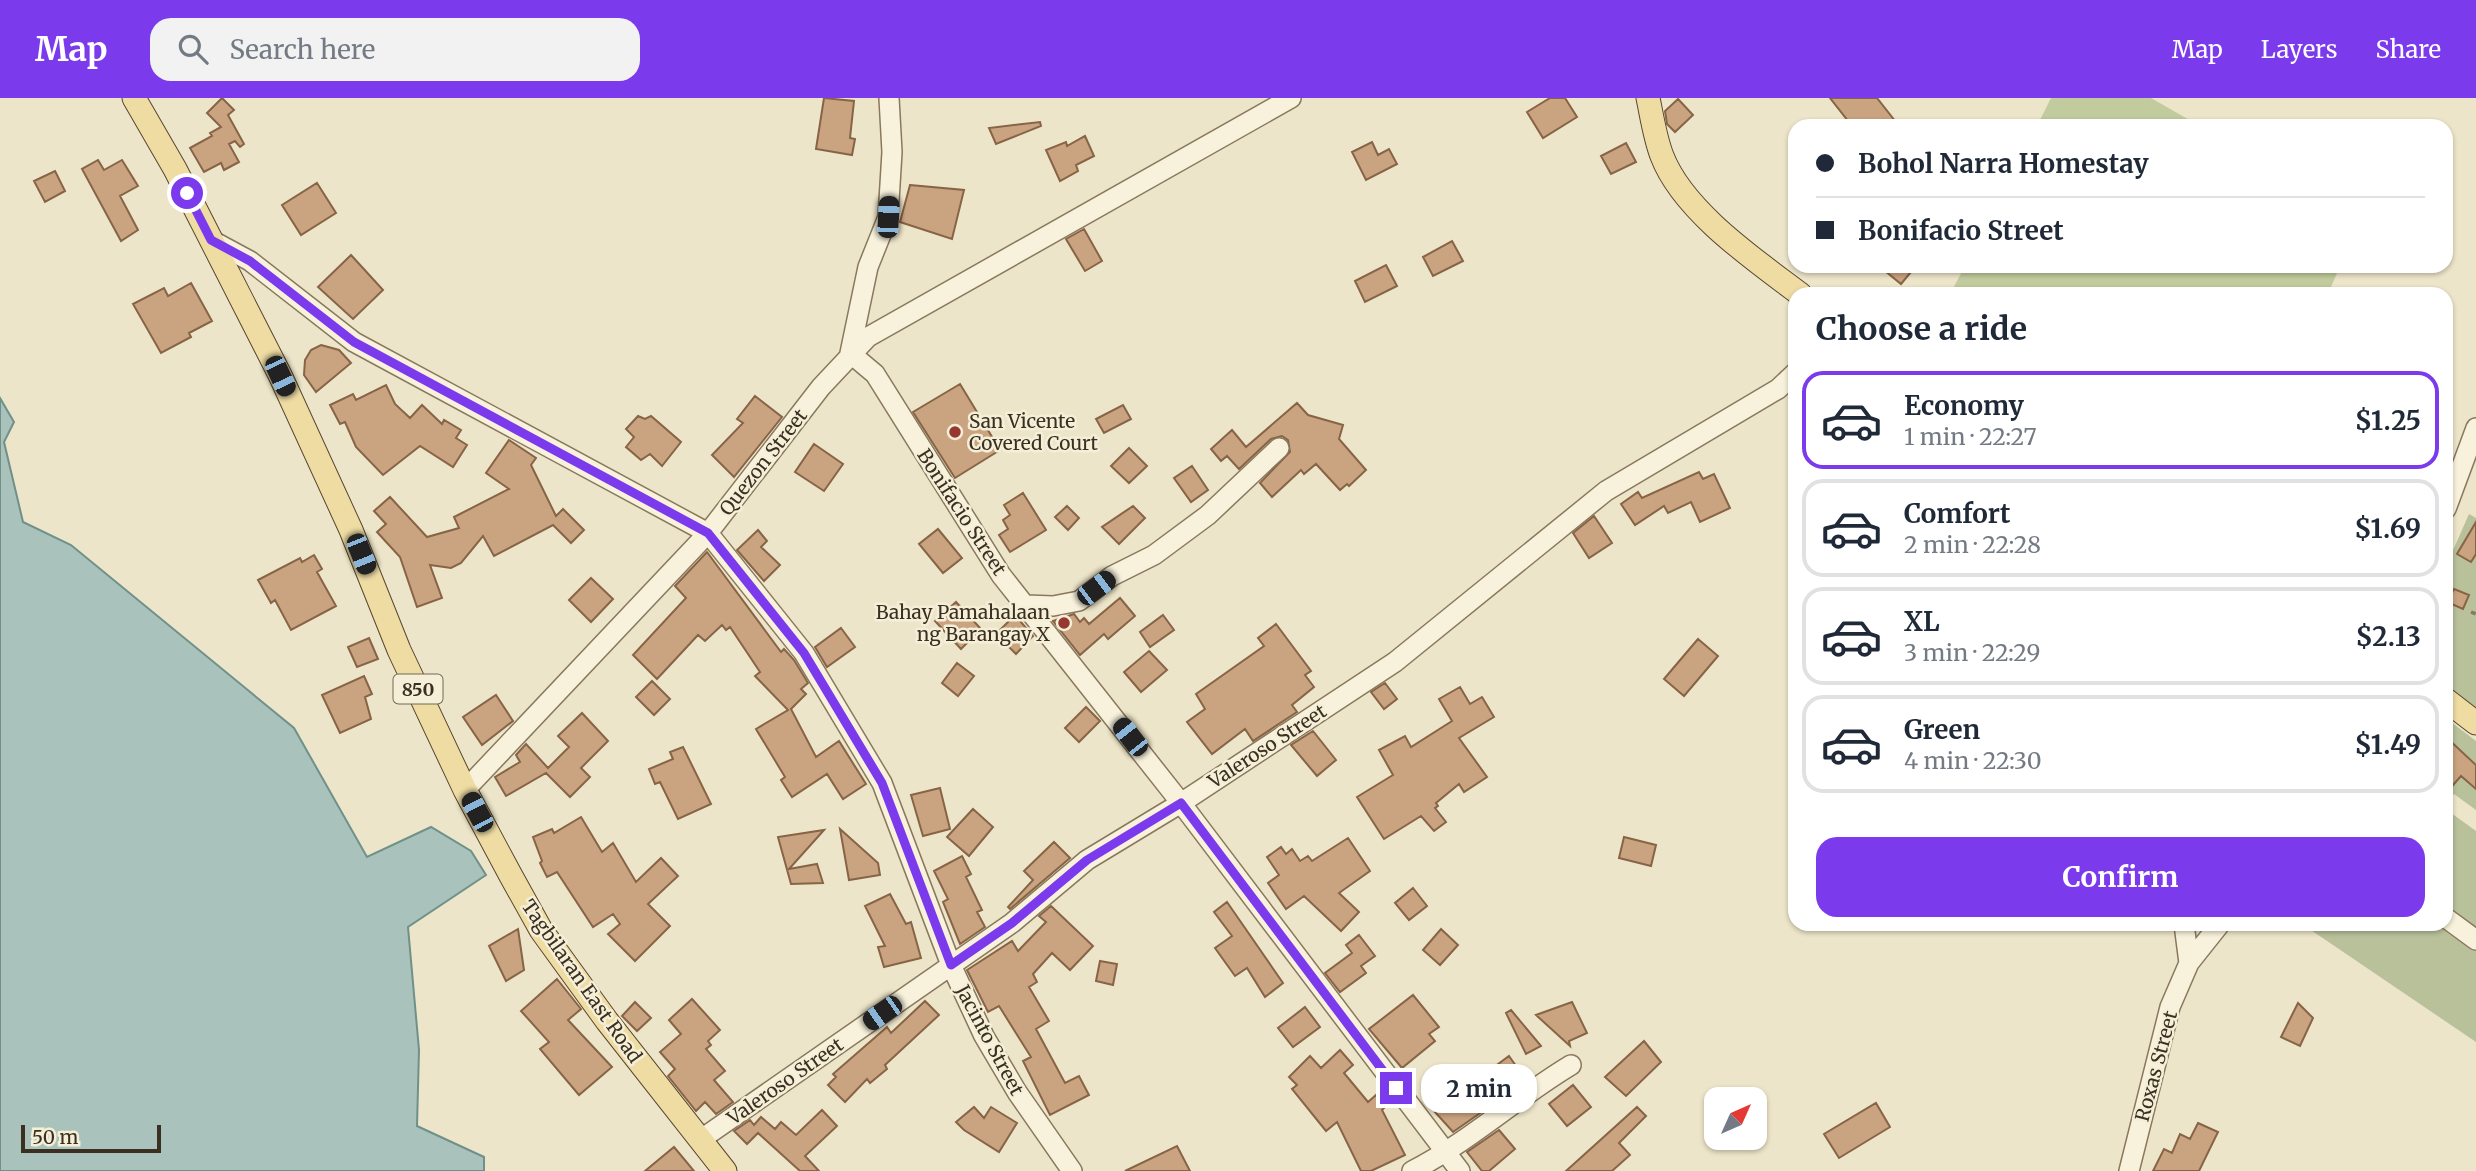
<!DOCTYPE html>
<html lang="en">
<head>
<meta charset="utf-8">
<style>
  body { margin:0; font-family:Merriweather,serif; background:#f2f2f3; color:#1f2937; height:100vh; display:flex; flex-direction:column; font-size:26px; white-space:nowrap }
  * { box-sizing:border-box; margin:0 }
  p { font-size:23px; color:#747a83 }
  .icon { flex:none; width:38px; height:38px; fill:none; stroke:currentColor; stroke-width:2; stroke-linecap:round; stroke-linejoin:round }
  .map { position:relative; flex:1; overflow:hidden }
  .sheet { position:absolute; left:1788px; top:189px; width:665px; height:644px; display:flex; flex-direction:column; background:#fff; border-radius:21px; box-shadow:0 2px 5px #0004 }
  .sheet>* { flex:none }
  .top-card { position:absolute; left:1788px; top:21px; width:665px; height:154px; border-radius:21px; box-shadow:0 2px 5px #0004; display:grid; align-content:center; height:154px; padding:0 28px; background:#fff }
  .needle { width:46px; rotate:45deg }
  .buttons { position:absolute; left:1704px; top:989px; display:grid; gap:14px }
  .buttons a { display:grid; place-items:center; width:63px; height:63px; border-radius:14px; background:#fff; box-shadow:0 2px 5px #0004; font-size:35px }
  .scale { position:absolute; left:21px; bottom:18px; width:140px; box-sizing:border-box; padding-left:7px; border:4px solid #3a2f21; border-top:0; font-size:19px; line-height:24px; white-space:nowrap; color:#3a2f21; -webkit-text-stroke:5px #f5efd8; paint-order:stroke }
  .end { position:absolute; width:32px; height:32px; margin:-16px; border:9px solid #7c3aed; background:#fff; box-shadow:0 0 0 4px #fff }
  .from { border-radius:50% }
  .bubble { position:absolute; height:49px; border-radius:21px; background:#fff; box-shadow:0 2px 5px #0004; font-size:23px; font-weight:700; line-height:49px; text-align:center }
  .car { position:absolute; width:21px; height:42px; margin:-21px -10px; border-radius:9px; box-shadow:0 0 5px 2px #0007; background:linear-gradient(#222 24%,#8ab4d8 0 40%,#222 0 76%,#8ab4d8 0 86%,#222 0) }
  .top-card b { display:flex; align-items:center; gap:24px; height:66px; font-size:26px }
  .top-card b+b { border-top:2px solid #e0e1e3 }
  .top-card i { width:18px; height:18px; background:#1f2937 }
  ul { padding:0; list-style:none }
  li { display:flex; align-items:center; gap:21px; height:98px; margin:0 14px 10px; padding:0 14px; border:4px solid #e0e1e3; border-radius:21px }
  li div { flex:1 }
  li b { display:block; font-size:26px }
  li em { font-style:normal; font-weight:700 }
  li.current { border-color:#7c3aed }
  li>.icon { width:63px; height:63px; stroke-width:1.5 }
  h2 { padding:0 28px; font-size:32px; line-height:84px }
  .button { display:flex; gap:14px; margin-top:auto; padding:14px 28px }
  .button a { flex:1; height:80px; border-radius:21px; background:#7c3aed; color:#fff; font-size:28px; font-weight:700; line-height:80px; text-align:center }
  header { display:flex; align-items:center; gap:42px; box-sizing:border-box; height:98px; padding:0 35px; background:#7c3aed; color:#fff }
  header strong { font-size:33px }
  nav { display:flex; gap:38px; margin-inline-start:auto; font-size:24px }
  .search { width:490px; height:63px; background:#f2f2f3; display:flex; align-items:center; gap:18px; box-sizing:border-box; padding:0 24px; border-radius:21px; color:#747a83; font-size:26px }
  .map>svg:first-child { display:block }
</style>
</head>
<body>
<header>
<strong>Map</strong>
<div class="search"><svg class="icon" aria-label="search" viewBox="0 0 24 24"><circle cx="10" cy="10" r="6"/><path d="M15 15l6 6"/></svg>Search here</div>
<nav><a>Map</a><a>Layers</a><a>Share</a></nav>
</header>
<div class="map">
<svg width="2476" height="1073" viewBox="0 0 2476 1073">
  <rect width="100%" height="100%" fill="#ede5c9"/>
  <path fill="#c2cb9d" d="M2051,0h100l49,28h-163z
    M1965,168h375l-12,28h-135l-10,-5 -3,5h-230z"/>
  <path fill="#b9c19b" d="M2469,416l7,4v193l-29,-23v-124z
    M2447,621l29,22v69l-22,-16 -7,10z
    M2447,712l29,21v211l-174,-118h144z"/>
  <path fill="#a9c2bc" stroke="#70908a" stroke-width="2" d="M0,300l14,24 -10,20 19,80 48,23 223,183 73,129 64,-30 40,24 15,24 -78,52 11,123 -2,76 67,31v14h-484z"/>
  <path fill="#caa480" stroke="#876445" stroke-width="2" d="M222,0l12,12 -6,5 16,29 -4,3 -5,-6 -6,3 10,18 -15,8 -3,-7 -17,9 -14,-24 22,-12 -2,-3 11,-6 -14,-14z
    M824,0l30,3 -4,37 5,1 -3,16 -36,-6z
    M1550,0h15l12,19 -34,21 -16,-26z
    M1830,0h47l22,28h-47z
    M1678,1l15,16 -18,17 -8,-8 -2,-13z
    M1040,24l1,4 -45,18 -7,-16z
    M1085,38l9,20 -18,9 2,6 -18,10 -14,-31 20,-8 1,4z
    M1372,44l6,13 11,-6 8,15 -31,16 -14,-28z
    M1626,45l10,19 -25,12 -10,-18z
    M98,62l6,10 18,-10 16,26 -18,10 18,34 -17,11 -39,-72z
    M55,73l10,20 -20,11 -11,-21z
    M317,85l19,30 -35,22 -19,-30z
    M910,87l54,5 -12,49 -52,-17z
    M1084,131l18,32 -17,10 -19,-32z
    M1452,143l11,20 -30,15 -10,-19z
    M351,157l32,35 -30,29 -35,-32z
    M1386,167l11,21 -32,16 -10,-21z
    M1879,168h37l-15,18z
    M191,185l21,38 -23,12 2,4 -30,16 -28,-49 31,-16 4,8z
    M321,247l18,5 12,13 -35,29 -12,-17 1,-15 6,-10z
    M960,286l40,66 -45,28 -42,-66z
    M386,287l9,19 15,14 12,-13 20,19 2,-4 17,10 -5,8 11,7 -14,22 -33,-21 -37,29 -27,-28 -11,-25 -5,2 -10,-19 23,-11 3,6z
    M755,298l27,21 -48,60 -22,-22 31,-32 -6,-4z
    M1297,305l11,12 35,10 -4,14 27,31 -17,16 -2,-2 -7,6 -24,-26 -12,10 -3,-4 -29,27 -12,-14 30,-31 -2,-12 -6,-4 -11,3 -32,30 -12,-13 -6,5 -10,-12 21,-19 14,17z
    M1123,307l8,14 -27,14 -8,-14z
    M638,318l7,3 6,-3 30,26 -19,24 -12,-12 -9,6 -15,-13 8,-10 -8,-8z
    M509,342l27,18 -5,7 25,51 7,-7 21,21 -13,13 -18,-18 -59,31 -11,-20 -22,27 -10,5 -21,-3 12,33 -25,9 -17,-50 -23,-25 9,-8 -12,-13 16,-14 37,40 32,-9 -5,-11 55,-28 -23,-16z
    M814,346l29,20 -19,27 -29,-19z
    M1129,350l18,18 -18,17 -18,-17z
    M1192,368l16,24 -17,12 -17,-24z
    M1699,374l4,7 11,-5 16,34 -30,14 -9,-20 -23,11 -4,-7 -29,19 -14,-21 17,-12 4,6z
    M1023,395l23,37 -36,22 -11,-17 9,-6 -5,-9 7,-5 -6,-10z
    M1067,408l12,12 -11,12 -13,-13z
    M1133,408l12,12 -26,26 -17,-17z
    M1594,418l18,27 -23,15 -16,-25z
    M2476,424v32l-5,8 -14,-8z
    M938,431l24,29 -19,15 -24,-29z
    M758,432l9,11 -6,6 19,18 -16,16 -27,-31z
    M707,454l74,100 3,-3 10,11 14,23 -7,6 5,5 -15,15 25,48 23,-16 27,43 -23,15 -16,-25 -35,23 -11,-17 4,-3 -29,-48 32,-19 -33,-34 5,-4 -30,-45 -4,3 -4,-5 -17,16 -7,-6 -41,44 -24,-24 53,-57 -11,-12z
    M314,457l8,14 -5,3 19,34 -45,24 -16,-30 -4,3 -13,-23 42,-22 2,4z
    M591,480l22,21 -22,23 -22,-22z
    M2454,491l15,6 -6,14 -16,-7z
    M1120,500l15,18 -27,23 -4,-5 -24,21 -27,-34 21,-7 6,8 4,-4 5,6z
    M956,504l25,27 -20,20 -26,-28z
    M1015,517l18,21 -17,18 -20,-20z
    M1163,517l11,15 -24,17 -10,-15z
    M1276,526l35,47 -6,4 9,12 -22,18 5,7 -44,29 -8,-12 -33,25 -25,-32 18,-13 -9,-15 68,-48 -6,-8z
    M841,530l14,19 -28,20 -12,-20z
    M369,540l9,21 -21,8 -9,-20z
    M1698,541l20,17 -34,40 -20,-17z
    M1149,553l18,19 -26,22 -17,-20z
    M957,565l17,13 -16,20 -16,-13z
    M364,578l8,18 -7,3 6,22 -31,14 -18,-38z
    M652,583l18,18 -16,16 -18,-18z
    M1385,585l12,16 -13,10 -13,-17z
    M1460,589l10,17 12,-7 12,20 -35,21 28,39 -23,15 -5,-8 -23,19 2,3 -3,2 11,14 -12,9 -13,-15 -37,23 -27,-42 36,-22 -14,-25 26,-14 6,11 41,-26 -13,-22z
    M496,597l17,26 -31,24 -19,-28z
    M1086,609l14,14 -21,21 -14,-14z
    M582,615l26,28 -27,27 9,9 -20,20 -24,-24 -40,23 -11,-19 25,-15 -4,-7 10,-11 22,24 21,-21 -11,-11z
    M1313,633l23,29 -19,16 -26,-31z
    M2446,639l30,28v24l-15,-13 -15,17z
    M683,649l28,57 -33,15 -18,-37 -5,2 -6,-15 24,-10 -3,-7z
    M940,690l10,41 -27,7 -12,-41z
    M973,711l20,18 -24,29 -22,-19z
    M581,719l21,35 11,-9 23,39 25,-24 17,18 -30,28 22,22 -35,35 -27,-27 12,-10 -7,-10 -20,13 -36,-55 -10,5 -7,-14 2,-2 -9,-24 19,-8 2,4z
    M840,731l38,34 2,12 -31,5z
    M824,732l-35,39 28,-5 6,19 -32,1 -13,-47z
    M1624,739l32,8 -5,21 -32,-8z
    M1348,740l22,33 -31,22 20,19 -18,19 -37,-35 -18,13 -18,-26 11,-8 -12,-18 14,-10 5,7 6,-5 8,12 8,-5 4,5z
    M1054,744l16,16 -60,51 -2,-2 25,-27 -9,-9z
    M962,758l9,18 -5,3 16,33 -5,2 8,15 -25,17 -17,-42 5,-3 -14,-28z
    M1413,790l14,18 -18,14 -14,-17z
    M890,796l16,30 5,-2 10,36 -37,9 -6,-20 7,-1 -20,-40z
    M1227,804l56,81 -18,14 -18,-29 -12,8 -20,-28 17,-12 -18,-24z
    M1051,808l42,40 -23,24 -18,-17 -19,21 4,8 -8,5 20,34 -13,8 29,54 14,-7 10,19 -39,20 -27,-54 8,-4 -32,-51 -11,6 -21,-42 45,-29 6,10 28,-29 -7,-6z
    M518,831l6,41 -18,11 -17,-35z
    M1441,831l17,16 -18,20 -17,-15z
    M1359,837l16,21 -14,10 5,7 -26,19 -15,-19 27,-20 -6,-8z
    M1100,863l17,3 -4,21 -17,-4z
    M557,881l24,30 -13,11 44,47 -33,28 -39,-46 9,-7 -28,-31z
    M1413,897l26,32 -10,7 6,7 -33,27 -33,-39z
    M692,901l28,31 -12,11 3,4 -5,4 19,22 -11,9 19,22 -17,12 -11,-12 -9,9 -28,-35 7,-7 -15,-17 21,-18 -12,-14z
    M925,903l14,14 -54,50 2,4 -17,14 -3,-4 -22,23 -17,-17 8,-8 -3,-3 54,-47 4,6z
    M635,904l16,16 -14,13 -15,-15z
    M1572,904l15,31 -18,8 1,5 -34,-31z
    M2298,905l15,15 -13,28 -19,-9z
    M1305,909l15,20 -27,20 -15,-19z
    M1511,912l30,36 -15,8 -20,-41z
    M1644,943l17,21 -35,34 -21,-19z
    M1340,952l13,15 -9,8 24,29 8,-7 10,11 -4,4 23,45 -34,16h-10l-24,-49 -11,9 -34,-42 5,-4 -8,-8 21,-21 11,12z
    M1509,958l12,17 -12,9 -4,-5 -27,23 7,8 -2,3 -30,21 -18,-20 40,-36 3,3z
    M1573,987l18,22 -24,19 -18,-22z
    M1876,1005l14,24 -51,31 -15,-24z
    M974,1009l10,11 7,-11 26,16 -18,29 -35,-22 -8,-8z
    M1637,1009l9,9 -27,27 11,12 -18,16h-46z
    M822,1012l15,16 -32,30 14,15h-19l-42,-38 -11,11 -13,-13 16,-11 4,5 7,-8 14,12 6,-7 15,13z
    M2198,1025l20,9 -19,39h-46l11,-22 8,4 8,-19 10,5z
    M1499,1032l16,19 -26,22h-7l-15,-19z
    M1177,1048l13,25h-65z
    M674,1049l20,24h-49z"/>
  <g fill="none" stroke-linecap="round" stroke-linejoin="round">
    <g stroke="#89785e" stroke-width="22">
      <path id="minor" d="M211,142l39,21 104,81 354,191 96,120 78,130 69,182 33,71 33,56 55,79
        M850,255l25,21 126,201 180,228 279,368
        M850,255l18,-86 20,-50 4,-65 -3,-54
        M2446,411l30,-81
        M1026,507l27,1 26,-5 33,-25 42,-21 54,-40 71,-67
        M465,692l243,-257 113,-146 47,-50 423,-239
        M2446,820l30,22
        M2184,826l5,39
        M700,1042l312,-217 75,-63 94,-57 214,-141 211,-171 172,-102 18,-17
        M1412,1073c57,-29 104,-73 159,-106
        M2129,1073l41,-164 19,-44 31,-39"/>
    </g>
    <g stroke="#574632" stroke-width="25">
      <path id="major" d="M134,0l41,71 105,206 71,155 48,120 66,140 46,86 30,54 66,91 118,150
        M1648,0c4,19 7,40 14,58 21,55 93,104 138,138
        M2446,602l30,23"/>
    </g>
    <path stroke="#89785e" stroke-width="3.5" stroke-dasharray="5 3.5" stroke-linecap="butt" d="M2471,514l5,2"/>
    <use href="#minor" stroke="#f8f2dc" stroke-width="19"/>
    <use href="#major" stroke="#eedca3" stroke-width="23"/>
  </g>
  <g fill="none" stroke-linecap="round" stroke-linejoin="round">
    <path stroke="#7c3aed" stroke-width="9" d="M187,95l24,47 39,21 104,81 354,191 96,120 78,130 69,182 61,-42 75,-63 94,-57 215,285"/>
  </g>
  <g fill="#963730" stroke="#f5efd8" stroke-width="2.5">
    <circle cx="955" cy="334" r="7"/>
    <circle cx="1064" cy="525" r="7"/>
  </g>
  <g text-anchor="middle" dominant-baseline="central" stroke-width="5" stroke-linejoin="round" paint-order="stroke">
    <rect fill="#f5efd8" stroke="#726958" stroke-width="2" x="393.5" y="576.5" width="49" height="29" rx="5"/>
    <g font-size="18" font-weight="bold" fill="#3a2f21">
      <text x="418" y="591">850</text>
    </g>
    <g font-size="19" fill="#3a2f21" stroke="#f5efd8" text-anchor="start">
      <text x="969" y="323">San Vicente<tspan x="969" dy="22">Covered Court</tspan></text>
      <text x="1050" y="514" text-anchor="end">Bahay Pamahalaan<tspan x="1050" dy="22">ng Barangay X</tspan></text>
    </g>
    <g font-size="19" fill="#3a2f21" stroke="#f5efd8">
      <text transform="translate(763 364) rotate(-52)">Quezon Street</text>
      <text transform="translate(962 414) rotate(57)">Bonifacio Street</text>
      <text transform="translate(1267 648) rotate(-33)">Valeroso Street</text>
      <text transform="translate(582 883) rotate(55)">Tagbilaran East Road</text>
      <text transform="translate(990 942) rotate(62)">Jacinto Street</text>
      <text transform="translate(2156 968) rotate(-75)">Roxas Street</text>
      <text transform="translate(785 983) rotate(-35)">Valeroso Street</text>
    </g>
  </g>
</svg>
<div class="buttons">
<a><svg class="needle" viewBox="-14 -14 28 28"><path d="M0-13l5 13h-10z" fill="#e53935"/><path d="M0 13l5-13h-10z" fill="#747a83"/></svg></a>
</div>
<div class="scale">50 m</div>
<i class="end from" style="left:187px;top:95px"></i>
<i class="end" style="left:1396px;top:990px"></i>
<div class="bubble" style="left:1421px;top:966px;width:116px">2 min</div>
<i class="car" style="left:888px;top:119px;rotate:3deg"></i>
<i class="car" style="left:280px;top:278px;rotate:155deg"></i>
<i class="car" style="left:361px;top:456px;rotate:158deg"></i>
<i class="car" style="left:1096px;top:490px;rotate:53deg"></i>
<i class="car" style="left:1130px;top:639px;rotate:322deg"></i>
<i class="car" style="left:477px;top:714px;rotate:332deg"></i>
<i class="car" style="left:882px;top:915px;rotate:235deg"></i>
<div class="top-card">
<b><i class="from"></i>Bohol Narra Homestay</b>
<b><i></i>Bonifacio Street</b>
</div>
<section class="sheet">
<h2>Choose a ride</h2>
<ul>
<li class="current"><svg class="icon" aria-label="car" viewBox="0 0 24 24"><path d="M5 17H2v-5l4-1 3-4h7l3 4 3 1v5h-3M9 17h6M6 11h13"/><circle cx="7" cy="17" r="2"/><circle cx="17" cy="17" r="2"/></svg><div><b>Economy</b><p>1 min · 22:27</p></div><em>$1.25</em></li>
<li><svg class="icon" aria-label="car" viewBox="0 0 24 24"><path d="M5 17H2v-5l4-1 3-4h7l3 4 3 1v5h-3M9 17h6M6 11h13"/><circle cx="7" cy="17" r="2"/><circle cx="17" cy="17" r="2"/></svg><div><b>Comfort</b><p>2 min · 22:28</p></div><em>$1.69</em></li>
<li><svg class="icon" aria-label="car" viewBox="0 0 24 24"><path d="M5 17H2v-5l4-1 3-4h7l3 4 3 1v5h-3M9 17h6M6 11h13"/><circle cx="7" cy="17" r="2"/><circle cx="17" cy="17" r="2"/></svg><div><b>XL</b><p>3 min · 22:29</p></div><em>$2.13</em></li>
<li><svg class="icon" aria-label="car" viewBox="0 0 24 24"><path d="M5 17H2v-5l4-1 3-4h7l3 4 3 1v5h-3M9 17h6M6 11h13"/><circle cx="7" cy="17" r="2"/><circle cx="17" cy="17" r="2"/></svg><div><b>Green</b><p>4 min · 22:30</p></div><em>$1.49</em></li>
</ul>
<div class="button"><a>Confirm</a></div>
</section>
</div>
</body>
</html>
